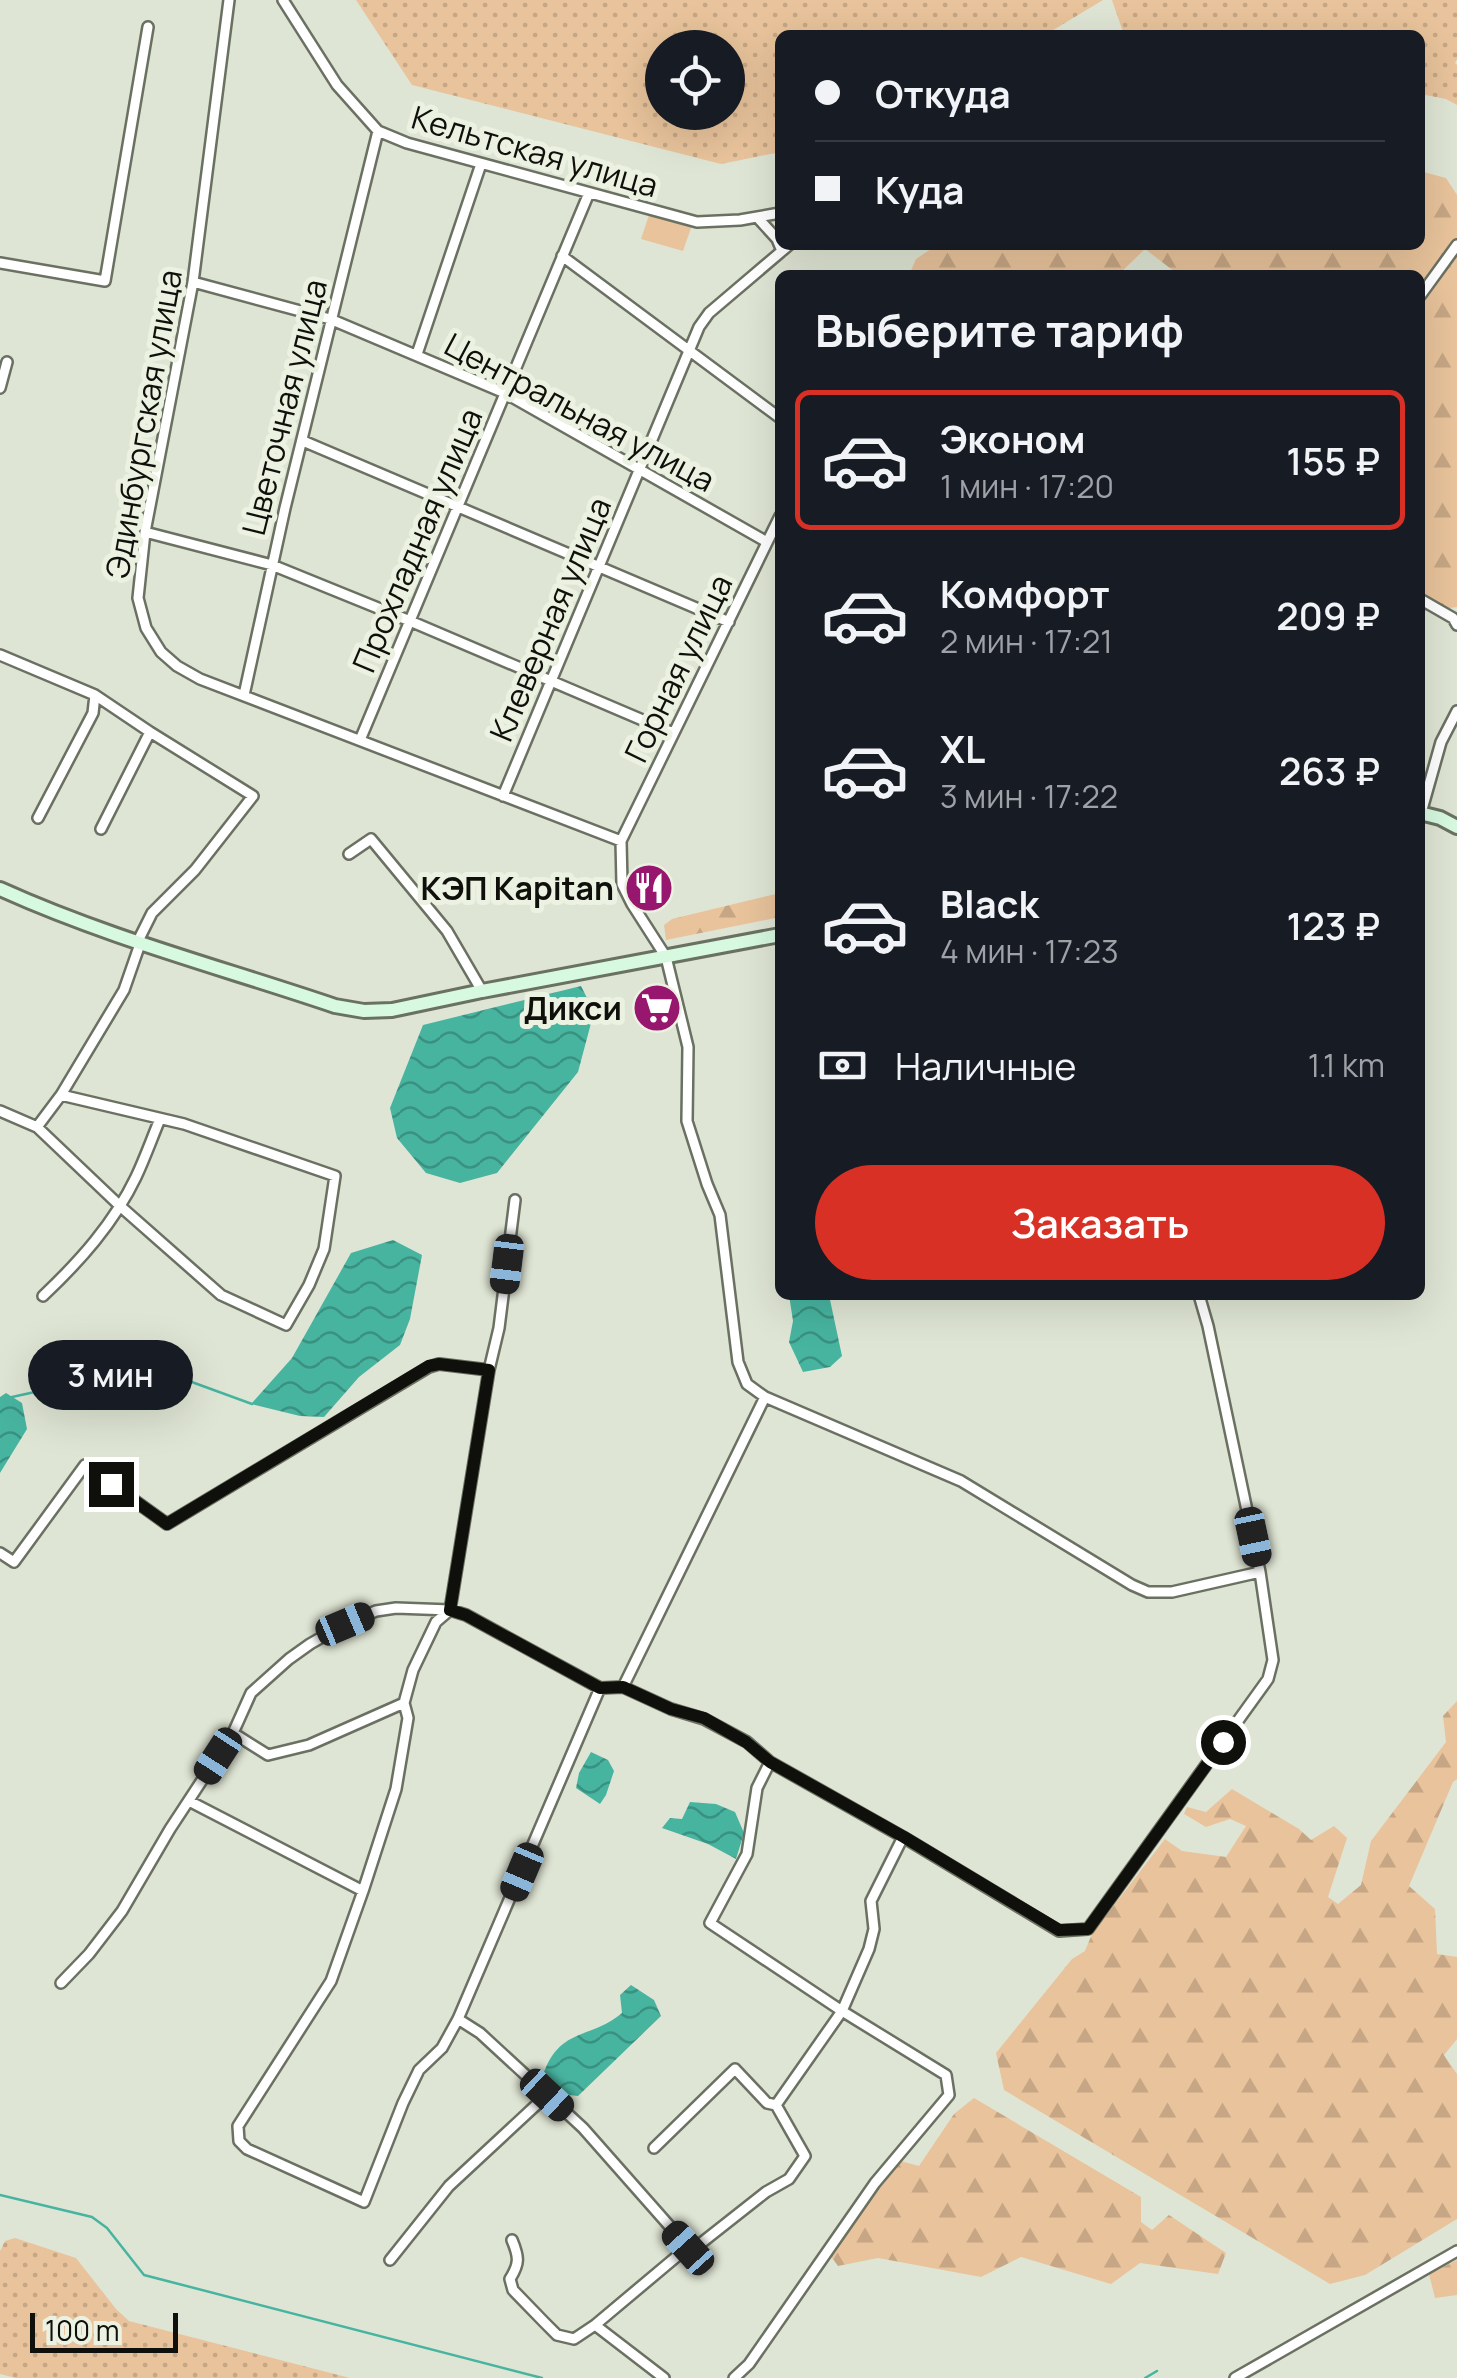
<!DOCTYPE html>
<html lang="ru">
<head>
<meta charset="utf-8">
<style>
  body { margin:0; font-family:Manrope,sans-serif; background:#242831; color:#f1f3f6; height:100vh; display:flex; flex-direction:column; font-size:38px; white-space:nowrap }
  * { box-sizing:border-box; margin:0 }
  p { font-size:32px; color:#9ea1a6 }
  .icon { flex:none; width:55px; height:55px; fill:none; stroke:currentColor; stroke-width:2; stroke-linecap:round; stroke-linejoin:round }
  .map { position:relative; flex:1; overflow:hidden }
  .drawer { position:absolute; left:775px; top:270px; width:650px; height:1030px; display:flex; flex-direction:column; background:#171b24; border-radius:15px; box-shadow:0 10px 40px #0002 }
  .drawer>* { flex:none }
  .guide { position:absolute; left:775px; top:30px; width:650px; height:220px; border-radius:15px; box-shadow:0 10px 40px #0002; display:grid; align-content:center; height:220px; padding:0 40px; background:#171b24 }
  .tools { position:absolute; left:645px; top:30px; display:grid; gap:20px }
  .tools a { display:grid; place-items:center; width:100px; height:100px; border-radius:50%; background:#171b24; box-shadow:0 10px 40px #0002; font-size:50px }
  .scale { position:absolute; left:30px; bottom:25px; width:148px; box-sizing:border-box; padding-left:10px; border:5px solid #0f100b; border-top:0; font-size:28px; line-height:35px; white-space:nowrap; color:#0f100b; -webkit-text-stroke:8px #ecf2e1; paint-order:stroke }
  .end { position:absolute; width:45px; height:45px; margin:-22px; border:12px solid #0f100b; background:#fff; box-shadow:0 0 0 5px #fff }
  .from { border-radius:50% }
  .bubble { position:absolute; height:70px; border-radius:35px; background:#171b24; box-shadow:0 10px 40px #0002; font-size:32px; font-weight:600; line-height:70px; text-align:center }
  .car { position:absolute; width:30px; height:60px; margin:-30px -15px; border-radius:12px; box-shadow:0 0 8px 2px #0007; background:linear-gradient(#222 24%,#8ab4d8 0 40%,#222 0 76%,#8ab4d8 0 86%,#222 0) }
  .guide b { display:flex; align-items:center; gap:35px; height:95px; font-size:38px }
  .guide b+b { border-top:2px solid #363941 }
  .guide i { width:25px; height:25px; background:#f1f3f6 }
  ul { padding:0; list-style:none }
  li { display:flex; align-items:center; gap:30px; height:140px; margin:0 20px 15px; padding:0 20px; border:5px solid transparent; border-radius:15px }
  li div { flex:1 }
  li b { display:block; font-size:38px }
  li em { font-style:normal; font-weight:600 }
  li.on { border-color:#d93025 }
  li>.icon { width:90px; height:90px; stroke-width:1.5 }
  h2 { padding:0 40px; font-size:45px; line-height:120px }
  .pay { display:flex; align-items:center; gap:25px; height:110px; padding:0 40px; font-size:38px }
  .pay p { margin-inline-start:auto }
  .action { display:flex; gap:20px; margin-top:auto; padding:20px 40px }
  .action a { flex:1; height:115px; border-radius:60px; background:#d93025; color:#fff; font-size:40px; font-weight:600; line-height:115px; text-align:center }
  .map>svg:first-child { display:block }
</style>
</head>
<body>
<div class="map">
<svg width="1457" height="2378" viewBox="0 0 1457 2378">
  <defs>
    <pattern id="grass-dots" width="8" height="8" patternUnits="userSpaceOnUse" patternTransform="scale(2.5)"><rect width="8" height="8" fill="#e8c39b"/><path d="M2 2h.1M6 6h.1" fill="none" stroke="#c6a684" stroke-width="1.8" stroke-linecap="round"/></pattern>
    <pattern id="forest-firs" width="22" height="20" patternUnits="userSpaceOnUse" patternTransform="scale(2.5)"><rect width="22" height="20" fill="#e8c39b"/><path d="M5 1l3.5 6h-7zM16 11l3.5 6h-7z" fill="#c6a684"/></pattern>
    <pattern id="water-waves" width="16" height="10" patternUnits="userSpaceOnUse" patternTransform="scale(2.5)"><rect width="16" height="10" fill="#47b4a0"/><path d="M0 5q4-4 8 0t8 0" fill="none" stroke="#3a9181"/></pattern>
  </defs>
  <rect width="100%" height="100%" fill="#dfe5d4"/>
  <path fill="url(#grass-dots)" fill-rule="evenodd" d="M356,0h747l-58,35h-265v117l-59,12 -309,-79zM662,48h66v64h-66z
    M1112,0h345v59l-2,4 2,2v40l-11,-6 -26,-5v-59h-296z
    M15,2238l61,20 40,51 13,12 221,57h-334l-16,-4v-123l5,-10z"/>
  <path fill="url(#forest-firs)" d="M1420,171l26,7 11,17v412l-37,5v-337h-241l-34,-26 -27,26h-209l7,-16 21,-14h483z
    M780,893v24l-114,23 -2,-15 8,-6z
    M1457,1701v78l-4,3 -44,104 26,23 2,45 20,3v82l-13,16 13,19v145l-92,56 -35,9 -326,-194 -8,-37 76,-94 13,-8 7,-17 73,-95 17,12 44,6 20,-31 -16,-7 -24,8 -22,-13 3,-7 19,5 26,-23 67,40 12,11 23,-14 13,12 -19,59 10,7 23,-19 10,-44 75,-99 -3,-26z
    M974,2098l167,99v25l11,8 17,-15 57,38 -8,21 -78,-11 -29,21 -90,-27 -40,20 -103,-19 -40,8 -11,-15 66,-92 26,7 35,-52z
    M1457,2260v35l-22,3 -6,-24z"/>
  <path fill="#e8c39b" d="M649,215l43,10 -9,26 -42,-12z"/>
  <path fill="url(#water-waves)" d="M581,986l13,26 -16,60 -81,101 -37,10 -34,-10 -29,-35 -7,-30 33,-83z
    M393,1240l29,15 -12,64 -10,26 -41,32 -35,40 -24,-1 -49,-12 41,-46 59,-105z
    M789,1295h40l13,61 -12,11 -27,5 -14,-30 4,-21z
    M89,1365l56,18 31,-5 13,3 -8,9 -35,5 -61,-15 -33,18 -8,-8 18,-3z
    M6,1393l16,10 5,26 -27,44v-76z
    M591,1752l17,8 6,11 -8,24 -6,9 -24,-16 3,-15z
    M690,1802l26,2 19,8 9,21 -8,26 -28,-15 -46,-16 8,-10 12,1z
    M631,1985l23,15 7,16 -83,80 -25,-3 -9,-21c17,-45 48,-33 78,-59l-2,-18z"/>
  <g fill="none" stroke-linecap="round" stroke-linejoin="round">
    <path stroke="#47b4a0" stroke-width="2.5" d="M189,1381l63,23
      M12,1397l32,-7
      M0,2195l92,22 15,11 37,47 398,103
      M1145,2378l12,-7"/>
    <g stroke="#6b7162" stroke-width="14">
      <path id="street" d="M229,0l-36,282 -48,250 -7,66 8,30 15,24 16,14 23,13 421,162
        M283,0l54,85 41,46 29,12 290,79 43,-2 40,-7
        M757,217l20,22 5,12
        M562,256l218,162
        M0,263l105,18 43,-254
        M193,282l137,37 175,74 262,149
        M1420,296l37,-51
        M417,354l64,-190
        M0,388l7,-26
        M303,441l426,181
        M780,516l-159,325 1,43 10,20 34,53 22,90 -1,74 20,63 13,31 18,147 9,22 18,13 196,84 171,104 16,7h24l88,-20
        M145,532l127,33 138,56 263,112
        M1420,599l33,19 4,7
        M0,655l95,40 55,37 103,64 -58,74 -43,43 -15,30
        M244,695l41,-187 93,-377
        M360,740l229,-547
        M503,796l196,-469 10,-14 80,-68
        M1421,813l20,-71 16,-31
        M38,818l55,-105 2,-18
        M101,829l49,-97
        M349,854l22,-15 76,92 35,60
        M0,1111l37,16 83,79 101,89 65,30 23,-40 15,-36 11,-73 -151,-52 -123,-29
        M37,1127l24,-32 63,-105 16,-46
        M43,1296c37,-35 71,-73 93,-119 9,-19 16,-39 24,-58
        M0,1553l14,9 71,-97 82,59 262,-157 10,-3 50,6 10,-42 16,-128
        M623,1687l142,-290
        M600,1688l-142,331 -16,29 -23,22 -16,33 -39,99 -117,-53 -8,-8 -1,-15 93,-145 32,-90 33,-102 12,-71 -4,-15 9,-33 23,-48 14,-12 16,5 134,73 23,-1 48,22 33,10 43,23 23,20 133,75 156,94 29,-2 180,-250 5,-19 -13,-88 -52,-246 -9,-31
        M233,1733l35,22 41,-10 95,-42
        M189,1801l174,90
        M61,1983l28,-29 33,-43 48,-82 63,-96 18,-40 38,-34 21,-15 35,-20 31,-13 20,-3 54,2 39,-240
        M458,2019l22,14 103,95 105,119
        M654,2148l81,-79 32,34 9,2
        M512,2240c7,17 8,23 -2,39l3,11 31,32 13,13 17,4 21,-14 93,-78 12,-3 66,-52 23,-13 16,-23 -29,-51 66,-94 27,-62 5,-20 -3,-28 32,-64
        M390,2260l59,-74 98,-91
        M595,2325l69,53
        M734,2378l15,-14 126,-181 74,-88 -3,-20 -104,-64 -132,-88 37,-69 10,-66 13,-26
        M1235,2378l222,-127"/>
    </g>
    <g stroke="#6b7162" stroke-width="18">
      <path id="secondary" d="M1420,813l20,5 17,9
        M0,889c108,49 223,79 335,117l29,5 28,-1 90,-19 298,-56"/>
    </g>
    <use href="#street" stroke="#fff" stroke-width="9"/>
    <use href="#secondary" stroke="#d7f9e0" stroke-width="12"/>
  </g>
  <g fill="none" stroke-linecap="round" stroke-linejoin="round">
    <path stroke="#0f100b" stroke-width="12" d="M111,1484l56,40 262,-158 10,-2 50,6 -39,240 16,5 134,73 23,-1 48,22 33,9 42,24 24,20 134,75 155,93 29,-1 135,-187"/>
  </g>
  <defs>
    <g id="restaurant-disc" transform="scale(2.5)"><circle r="9.5" fill="#97166e" stroke="#ecf2e1"/><path d="M-5-6h1v4h1v-4h1v4h1v-4h1v5L-1.5 .5V6h-2V.5L-5-1ZM5-6V6H3V1.5H1.5Q1.5-4 5-6Z" fill="#fff"/></g>
    <g id="supermarket-disc" transform="scale(2.5)"><circle r="9.5" fill="#97166e" stroke="#ecf2e1"/><path d="M-6-5.5h2.5l.6 2H6L4.5 2H-2.5L-4.4-4H-6ZM-1.5 3.2a1.3 1.3 0 1 0 .1 0ZM3 3.2a1.3 1.3 0 1 0 .1 0Z" fill="#fff"/></g>
  </defs>
  <g fill-rule="evenodd">
    <use href="#restaurant-disc" x="649" y="888"/>
    <use href="#supermarket-disc" x="657" y="1008"/>
  </g>
  <g text-anchor="middle" dominant-baseline="central" stroke-width="10" stroke-linejoin="round" paint-order="stroke">
    <g font-size="32" fill="#0f100b" stroke="#ecf2e1">
      <text transform="translate(535 151) rotate(16)">Кельтская улица</text>
      <text transform="translate(284 407) rotate(-76)">Цветочная улица</text>
      <text transform="translate(580 412) rotate(28)">Центральная улица</text>
      <text transform="translate(143 424) rotate(-80)">Эдинбургская улица</text>
      <text transform="translate(417 540) rotate(-67)">Прохладная улица</text>
      <text transform="translate(550 619) rotate(-67)">Клеверная улица</text>
      <text transform="translate(678 668) rotate(-64)">Горная улица</text>
    </g>
    <g font-size="32" font-weight="bold" fill="#0f100b" stroke="#ecf2e1" text-anchor="end">
      <text x="614" y="888">КЭП Kapitan</text>
      <text x="622" y="1008">Дикси</text>
    </g>
  </g>
</svg>
<div class="tools">
<a><svg class="icon" aria-label="locate" viewBox="0 0 24 24"><circle cx="12" cy="12" r="6"/><path d="M12 2v4M12 18v4M2 12h4M18 12h4"/></svg></a>
</div>
<div class="scale">100 m</div>
<i class="end from" style="left:1223px;top:1742px"></i>
<i class="end" style="left:111px;top:1484px"></i>
<div class="bubble" style="left:28px;top:1340px;width:165px">3 мин</div>
<i class="car" style="left:507px;top:1264px;rotate:187deg"></i>
<i class="car" style="left:1253px;top:1537px;rotate:168deg"></i>
<i class="car" style="left:345px;top:1624px;rotate:67deg"></i>
<i class="car" style="left:218px;top:1756px;rotate:213deg"></i>
<i class="car" style="left:522px;top:1872px;rotate:203deg"></i>
<i class="car" style="left:547px;top:2095px;rotate:133deg"></i>
<i class="car" style="left:688px;top:2248px;rotate:318deg"></i>
<div class="guide">
<b><i class="from"></i>Откуда</b>
<b><i></i>Куда</b>
</div>
<section class="drawer">
<h2>Выберите тариф</h2>
<ul>
<li class="on"><svg class="icon" aria-label="car" viewBox="0 0 24 24"><path d="M5 17H2v-5l4-1 3-4h7l3 4 3 1v5h-3M9 17h6M6 11h13"/><circle cx="7" cy="17" r="2"/><circle cx="17" cy="17" r="2"/></svg><div><b>Эконом</b><p>1 мин · 17:20</p></div><em>155 ₽</em></li>
<li><svg class="icon" aria-label="car" viewBox="0 0 24 24"><path d="M5 17H2v-5l4-1 3-4h7l3 4 3 1v5h-3M9 17h6M6 11h13"/><circle cx="7" cy="17" r="2"/><circle cx="17" cy="17" r="2"/></svg><div><b>Комфорт</b><p>2 мин · 17:21</p></div><em>209 ₽</em></li>
<li><svg class="icon" aria-label="car" viewBox="0 0 24 24"><path d="M5 17H2v-5l4-1 3-4h7l3 4 3 1v5h-3M9 17h6M6 11h13"/><circle cx="7" cy="17" r="2"/><circle cx="17" cy="17" r="2"/></svg><div><b>XL</b><p>3 мин · 17:22</p></div><em>263 ₽</em></li>
<li><svg class="icon" aria-label="car" viewBox="0 0 24 24"><path d="M5 17H2v-5l4-1 3-4h7l3 4 3 1v5h-3M9 17h6M6 11h13"/><circle cx="7" cy="17" r="2"/><circle cx="17" cy="17" r="2"/></svg><div><b>Black</b><p>4 мин · 17:23</p></div><em>123 ₽</em></li>
</ul>
<div class="pay"><svg class="icon" aria-label="cash" viewBox="0 0 24 24"><path d="M3 7h18v10H3z"/><circle cx="12" cy="12" r="2"/></svg>Наличные<p>1.1 km</p></div>
<div class="action"><a>Заказать</a></div>
</section>
</div>
</body>
</html>
